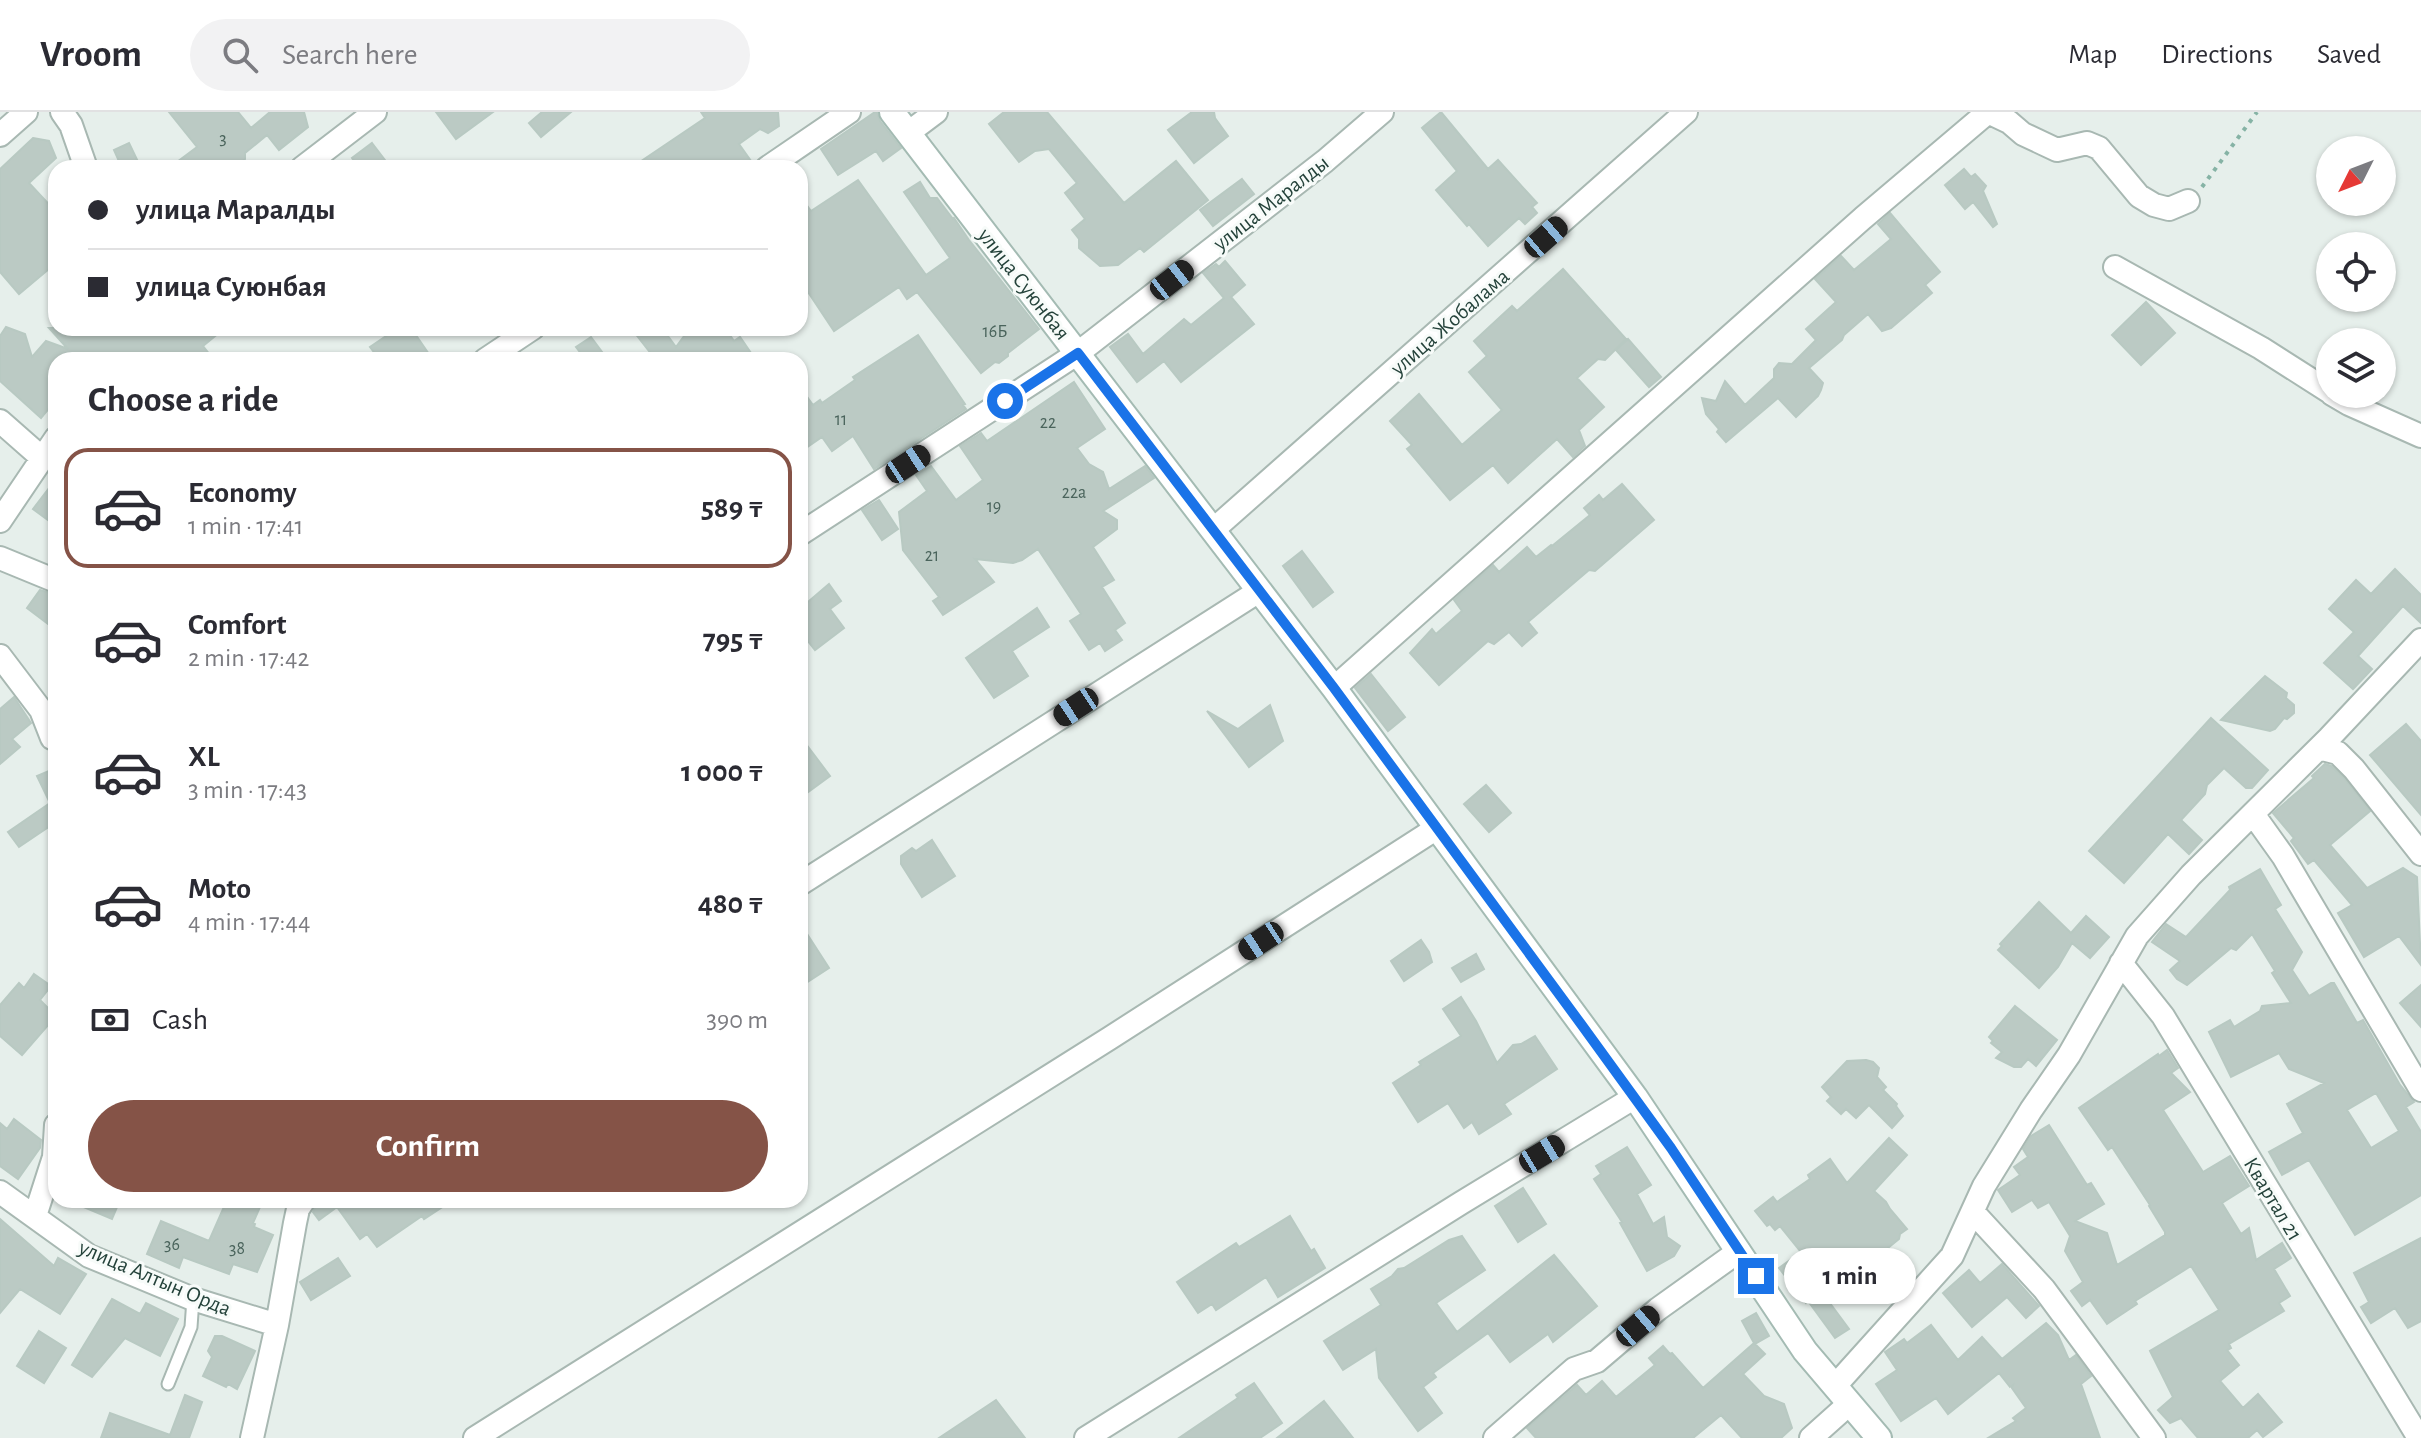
<!DOCTYPE html>
<html lang="en">
<head>
<meta charset="utf-8">
<style>
  body { margin:0; font-family:"Alegreya Sans",sans-serif; background:#f2f2f3; color:#2b2b33; height:100vh; display:flex; flex-direction:column; font-size:30px; white-space:nowrap }
  * { box-sizing:border-box; margin:0 }
  p { font-size:26px; color:#7c7c81 }
  .icon { flex:none; width:44px; height:44px; fill:none; stroke:currentColor; stroke-width:2; stroke-linecap:round; stroke-linejoin:round }
  .map { position:relative; flex:1; overflow:hidden }
  .details { position:absolute; left:48px; top:240px; width:760px; height:856px; display:flex; flex-direction:column; background:#fff; border-radius:24px; box-shadow:0 2px 6px #0004 }
  .details>* { flex:none }
  .banner { position:absolute; left:48px; top:48px; width:760px; height:176px; border-radius:24px; box-shadow:0 2px 6px #0004; display:grid; align-content:center; height:176px; padding:0 40px; background:#fff }
  .needle { width:52px; rotate:228deg }
  .controls { position:absolute; left:2316px; top:24px; display:grid; gap:16px }
  .controls a { display:grid; place-items:center; width:80px; height:80px; border-radius:50%; background:#fff; box-shadow:0 2px 6px #0004; font-size:40px }
  .end { position:absolute; width:36px; height:36px; margin:-18px; border:10px solid #1a73e8; background:#fff; box-shadow:0 0 0 4px #fff }
  .from { border-radius:50% }
  .bubble { position:absolute; height:56px; border-radius:28px; background:#fff; box-shadow:0 2px 6px #0004; font-size:26px; font-weight:600; line-height:56px; text-align:center }
  .car { position:absolute; width:24px; height:48px; margin:-24px -12px; border-radius:10px; box-shadow:0 0 6px 2px #0007; background:linear-gradient(#222 24%,#8ab4d8 0 40%,#222 0 76%,#8ab4d8 0 86%,#222 0) }
  .banner b { display:flex; align-items:center; gap:28px; height:76px; font-size:30px }
  .banner b+b { border-top:2px solid #e1e1e2 }
  .banner i { width:20px; height:20px; background:#2b2b33 }
  ul { padding:0; list-style:none }
  li { display:flex; align-items:center; gap:24px; height:120px; margin:0 16px 12px; padding:0 24px; border:4px solid transparent; border-radius:24px }
  li div { flex:1 }
  li b { display:block; font-size:30px }
  li em { font-style:normal; font-weight:600 }
  li.active { border-color:#855347 }
  li>.icon { width:72px; height:72px; stroke-width:1.5 }
  h2 { padding:0 40px; font-size:36px; line-height:96px }
  .pay { display:flex; align-items:center; gap:20px; height:88px; padding:0 40px; font-size:30px }
  .pay p { margin-inline-start:auto }
  .primary-button { display:flex; gap:16px; margin-top:auto; padding:16px 40px }
  .primary-button a { flex:1; height:92px; border-radius:48px; background:#855347; color:#fff; font-size:32px; font-weight:600; line-height:92px; text-align:center }
  header { display:flex; align-items:center; gap:48px; box-sizing:border-box; height:112px; padding:0 40px; background:#fff; border-bottom:2px solid #e1e1e2 }
  header strong { font-size:38px }
  nav { display:flex; gap:44px; margin-inline-start:auto; font-size:28px }
  .search { width:560px; height:72px; background:#f2f2f3; display:flex; align-items:center; gap:20px; box-sizing:border-box; padding:0 28px; border-radius:44px; color:#7c7c81; font-size:30px }
  .map>svg:first-child { display:block }
</style>
</head>
<body>
<header>
<strong>Vroom</strong>
<div class="search"><svg class="icon" aria-label="search" viewBox="0 0 24 24"><circle cx="10" cy="10" r="6"/><path d="M15 15l6 6"/></svg>Search here</div>
<nav><a>Map</a><a>Directions</a><a>Saved</a></nav>
</header>
<div class="map">
<svg width="2421" height="1326" viewBox="0 0 2421 1326">
  <rect width="100%" height="100%" fill="#e6efeb"/>
  <path fill="#bbcac4" stroke="#b8c9c2" stroke-width="2" fill-rule="evenodd" d="M169,0h69l13,16 19,-16h34l4,15 -29,23 -12,-15 -22,18v6l-11,9h-65l28,-21z
    M436,0h57l-37,27z
    M542,0h29l-30,25 -12,-14z
    M701,0h77l1,14 -11,7 -8,-4 -21,15 12,17 -10,7h-110l74,-50z
    M875,0h2l3,9 21,27 -18,13 -7,-10 -38,24 -17,-26z
    M1004,0h43l77,91 52,-42 32,39 -64,52 -4,-4 -22,17 -18,1 -21,-18v-9l-7,-9 13,-11 -20,-26 12,-10 -28,-34 -14,2 -16,11 -30,-38z
    M1192,0h22l1,6 13,18 -34,27 -26,-33z
    M1441,0l47,57 10,-9 39,43 -5,4 5,6 -12,11 -6,-6 -31,28 -19,-22 -2,2 -31,-36 21,-19 -35,-43z
    M33,26l16,3 7,17 -27,25 27,29v51l-37,31 -19,-22v-103z
    M129,31l12,25h-19l-8,-18z
    M372,31l19,25h-32l-7,-10z
    M1964,57l7,8 4,-3 11,12 -3,5 14,33 -4,3 -20,-25 -8,7 -20,-24z
    M1242,67l12,15 -41,32 -13,-16z
    M858,68l68,95 24,-17 -46,-66 16,-10 10,16h7l16,21 1,-1 15,22 70,89 -31,24v3l-9,7 -4,-1 -14,11 -64,-81 -10,7 -8,-12 -65,44 -34,-51v-84l11,15z
    M1890,101l50,59 -15,13 7,8 -41,35 -9,3 -14,-17 -24,21 -2,5 -33,28 14,15 -2,7 -3,6 -22,21 -18,-19 -52,44 -9,-10 2,-3 -13,-15 -4,-16 14,3 9,-20 20,24 29,-27v-9l5,-6 13,1 24,-24 -10,-11 30,-27 -21,-23 26,-23 13,14 37,-31 -13,-15z
    M1225,149l20,24 -14,12 23,27 -73,58 -17,-21 -27,21 -27,-35 18,-13 15,20 41,-35 7,6 33,-27 -21,-25 13,-9 3,3z
    M1563,157l63,70 -21,21 -7,-1 -21,19 27,29 -25,23 6,16 -12,11 -16,-18 -49,44 -15,-18 -43,35 -43,-51 5,-4 -22,-24 29,-27 43,51 40,-35 -33,-38 18,-16 -13,-15 38,-35 5,5z
    M2146,190l29,31 -34,32 -29,-30z
    M6,215l19,7 7,23 14,-16 22,8 -19,-21h70l7,7 8,-7h91l-22,18 11,14h-158v40l-15,18 -41,-37v-45z
    M398,216h13l22,32h-53l-10,-13z
    M631,216h31l14,19 14,-19h35l9,13 6,-4 11,16 -10,7h-85z
    M918,223l47,69 -2,1 3,4 -92,60 -21,-33 -21,15 -10,-14 -22,15v-65l13,18 7,-5 2,3 33,-23 -2,-3z
    M591,225l17,23h-22l-10,-13z
    M1628,227l33,38 -12,10 -33,-37z
    M1074,270l31,47 -28,19 12,16 14,8 6,17 36,-23 9,12 -51,33 14,9v9l-24,18 21,33 -12,7 23,36 -10,7 7,10 -17,11 -5,-8 -11,7 -19,-29 11,-7 -43,-65 -16,11 -9,3 -38,-4 19,23 -51,33 -10,-14 6,-4 -36,-47 -4,-38 28,-21 -11,-16 15,-9 25,34 27,-20 -23,-34 21,-13 6,8z
    M56,367v47l-23,-17z
    M1622,372l32,36 -59,51 -6,-1 -61,52 9,11 -15,13 -13,-14 -15,12 -6,-3 -49,44 -29,-32 22,-24 4,5 26,-23 -8,-11 39,-35 6,7 28,-25 9,10 15,-12 1,1 38,-31 -6,-7 15,-13 4,5z
    M879,388l19,29 -16,11 -20,-30z
    M1302,439l31,41 -20,15 -30,-41z
    M2395,457l26,26v28l-18,-17 -45,50 14,13 -19,20 -29,-26 30,-31 -25,-23 27,-29 15,14z
    M829,472l12,17 -11,8 14,19 -29,22 -15,-19v-18l2,-6z
    M40,478l16,5v35l-29,-22z
    M1037,496l12,19 -37,24 16,25 -34,22 -28,-40z
    M1371,562l34,43 -17,14 -33,-43z
    M2265,564l22,17 -1,5 8,7v8l-7,6 -3,-1 -9,11 -5,2 -49,-11z
    M14,585l17,26 -19,16 8,8 -20,17v-55z
    M1270,593l13,36 -34,26 -42,-56 31,18z
    M2211,606l57,52 -16,18h-6l-22,-20 -17,17 -2,9 -24,26 21,20 -13,14 -21,-20 -44,49 -35,-32z
    M2406,612l15,17v74l-51,-60z
    M800,624l30,40 -30,22z
    M2325,652l6,2 13,12 26,33 -40,34 37,43 36,-20 14,9 4,88 -22,-29 -35,21 -26,-44 14,-8 -38,-45 -6,4 -17,-23 3,-3 -21,-25 41,-35 -2,-2z
    M56,656v54l-37,25 -11,-15 42,-29 -13,-27z
    M1486,673l25,28 -22,19 -25,-28z
    M932,728l23,36 -33,21 -21,-33v-8l11,-8 4,3z
    M2260,757l21,36 -6,4 27,43 -10,18 17,26 22,-13h3l23,40 6,-3 37,65 14,17 -8,5 15,25v63l-66,40 -46,-75 -27,15 -13,-23 34,-19 -16,-29 37,-21 -35,-14 -10,-16 -48,24 -22,-45 21,-12 4,7 26,-16 2,-5 29,-3 -19,-30 3,-2 -23,-37 -16,16 -5,-2 -44,37 -10,-6 -7,-9 10,-9 -28,-19 14,-18 20,13 44,-47 -1,-3zM2376,981l23,38 -28,17 -24,-38z
    M2039,790l32,31 15,-17 23,21 -19,21 -18,-15 -14,24 -19,21 -41,-38 4,-4 -2,-2z
    M800,811l29,45 -29,19z
    M1421,828l8,12 3,10 -28,19 -13,-20z
    M1476,842l8,15 -23,13 -9,-14z
    M34,862l17,12 -11,14 16,16 -34,39 -22,-19v-31l19,-22 5,5z
    M2421,873v42l-21,-24z
    M1461,885l15,24 21,42 16,-18 8,-1 14,-8 22,33 -53,35 7,10 -32,20 -7,-12 -8,6 -16,-25 -30,19 -25,-39 28,-18 -2,-3 42,-26 -18,-27z
    M2015,894l42,34 -21,26 -8,-7 -7,8h-7l-18,-9 6,-6 -11,-9 2,-2 -4,-4z
    M2167,938l11,18 -7,5 19,19 -27,18 40,62 27,-16 19,30 -27,17 19,31 8,-6 7,32 26,-17 9,15 -17,11 16,27 -11,7 5,8 -55,33 2,4 -4,2 12,15 -19,16 23,27 15,-14 24,28 -19,15 -6,-7 -9,8h-50l-17,-20 -11,5 -12,-13 15,-13 -23,-46 69,-41 -28,-44 -56,35 2,3 -30,20 -17,-24 -8,6 -11,-15 12,-9 -18,-31 5,-15 -21,-34 -11,6 -6,-8 -20,12 -14,-22 22,-15 -6,-8 14,-10 -5,-8 8,-13 18,-11 38,60 4,-2 13,21 -29,17 32,12 10,32 48,-30v-3l-16,-26 1,-1 -38,-58 -4,3 -29,-42 79,-54 1,2z
    M1866,948l7,2 6,6 -2,9 9,10 -3,3 14,14 -1,2 7,10 -11,12 -23,-23 -13,13 -10,-9 -5,5 -14,-13 4,-4 -9,-10 25,-26z
    M14,1007l27,21 -1,8 -22,31 -18,-13v-43l7,6z
    M1889,1026l18,17 -33,36 12,11 4,7 17,20 -7,5 -1,5 -32,26 -12,-16 -37,30 7,8 -4,4 28,38 -14,9 -27,-37 -2,2 -27,-35 22,-16 -21,-26 -5,4 -5,-6 -3,2 -12,-15 18,-14 4,5 33,-23 -2,-4 22,-16 17,24z
    M1627,1035l24,38 -14,9 16,30 11,-7 3,20 13,9 -6,10 -27,15 -27,-48 2,-1 -28,-43 7,-5 -5,-8z
    M1523,1076l23,36 -28,18 -23,-36z
    M67,1088h53l-8,19z
    M227,1088h36l-10,23 2,1 -1,3 19,8 -16,37 -24,-8 -4,10 -46,-17 -4,11 -32,-14 14,-33 48,20z
    M318,1088h135l-29,19 -2,-3 -45,31 -10,-13 -7,5 -23,-32 -18,13 -6,-8z
    M1290,1104l21,35 3,-2 11,19 -47,29 -12,-20 -50,33 -4,-6 -14,9 -21,-31 59,-39 3,4z
    M0,1107l54,47 4,-8 28,16 -26,40 -40,-25 -20,24z
    M1462,1124l23,34 -49,33 21,29 97,-77 43,51 -44,36 -5,-8 -38,28 -22,-29 -55,40 3,4 -13,10 19,26 -24,18 -39,-53 -3,-29 -33,21 -19,-29 57,-36 -10,-16 21,-13 6,-7 6,-1 45,-28z
    M2421,1126v83l-13,7 -13,-20 -24,15 -10,-16 8,-5 -15,-29z
    M338,1146l12,18 -39,24 -11,-18z
    M2002,1152l37,42 -13,12 -19,-21 -35,30 -29,-34 26,-23 11,13z
    M112,1187l28,15 6,-11 32,16 -18,37 -35,-18 -33,39 -20,-12z
    M1756,1201l13,23 -14,8 10,10 -22,20 21,22 20,8 8,24 -11,10h-39l-21,-23 -28,23h-157l-9,-10 50,-43 9,10 16,-14 14,16 39,-32 -6,-7 14,-12 7,8 2,-1 31,35 51,-45 -12,-22z
    M2046,1211l12,12 11,25 7,-5 15,21 -10,8 19,54h-112l28,-17 -3,-3 13,-10 -14,-20 1,-3 -3,2 -11,-14 -51,41 -12,-16 -35,23 -25,-37 21,-14 -12,-18 19,-13 3,4 24,-18 27,35 24,-23 20,22z
    M39,1219l27,17 -22,35 -27,-17z
    M215,1224h7l33,15 -18,38 -9,-5 -2,3 -23,-11 9,-19 -4,-6z
    M1254,1271l28,40 -22,15h-81l59,-40 -2,-3z
    M185,1283l17,7 -13,36h-88l9,-25 60,22z
    M996,1288l29,38h-86z
    M1324,1289l29,37h-76z"/>
  <g fill="none" stroke-linecap="round" stroke-linejoin="round">
    <g stroke="#a8b8b2" stroke-width="15">
      <path id="lane" d="M168,1272l23,-57 2,-28"/>
    </g>
    <g stroke="#a8b8b2" stroke-width="26">
      <path id="street" d="M62,0l9,13 15,43
        M908,21l28,-21
        M0,23l26,-23
        M302,56l73,-56
        M767,56l82,-56
        M2115,155l146,81 69,44
        M485,248l48,-32
        M2332,282l17,10 72,32
        M0,309l42,37
        M0,409l56,-83
        M1213,418l473,-418
        M800,422l278,-181 247,-192 57,-49
        M0,446l56,23
        M0,544l41,54 11,28
        M1334,576l529,-470 125,-106 21,10 14,12 34,16 30,-7 12,5 40,48 15,9 15,4 19,-8
        M2319,636l19,5 16,16 67,85
        M2253,702l30,42 138,234
        M800,772l459,-293
        M2121,851l42,53 256,422
        M0,1080l89,64 104,43 84,26
        M1973,1100l71,77 110,149
        M35,1104l19,-59 2,-32
        M1835,1274l117,-130 32,-70 47,-76 38,-55 68,-119 54,-61 138,-137 92,-98
        M252,1326l25,-113 18,-102 3,-14 6,-9
        M475,1326l635,-400 327,-210
        M1086,1326l375,-235 174,-106
        M1495,1326l79,-69 23,-8 61,-52 81,-58
        M1811,1326l38,-34"/>
    </g>
    <g stroke="#a4bbb3" stroke-width="28">
      <path id="secondary" d="M892,0l442,576 301,409 170,254 74,87"/>
    </g>
    <path stroke="#86b3a5" stroke-width="4" stroke-dasharray="4 6" stroke-linecap="butt" d="M2202,75l55,-75"/>
    <use href="#lane" stroke="#fff" stroke-width="11"/>
    <use href="#street" stroke="#fff" stroke-width="22"/>
    <use href="#secondary" stroke="#fff" stroke-width="24"/>
  </g>
  <g fill="none" stroke-linecap="round" stroke-linejoin="round">
    <path stroke="#1a73e8" stroke-width="10" d="M1005,289l73,-48 256,335 247,336 90,124 85,128"/>
  </g>
  <g text-anchor="middle" dominant-baseline="central" stroke-width="6" stroke-linejoin="round" paint-order="stroke">
    <g font-size="18" fill="#4a645c">
      <text x="223" y="27">3</text>
      <text x="995" y="220">16Б</text>
      <text x="841" y="308">11</text>
      <text x="1048" y="311">22</text>
      <text x="1074" y="381">22а</text>
      <text x="994" y="395">19</text>
      <text x="932" y="444">21</text>
      <text x="172" y="1133">36</text>
      <text x="237" y="1137">38</text>
    </g>
    <g font-size="22" fill="#24423a" stroke="#f7fbf9">
      <text transform="translate(1271 91) rotate(-38)">улица Маралды</text>
      <text transform="translate(1024 172) rotate(52)">улица Суюнбая</text>
      <text transform="translate(1450 210) rotate(-41)">улица Жобалама</text>
      <text transform="translate(2273 1087) rotate(59)">Квартал 21</text>
      <text transform="translate(155 1166) rotate(23)">улица Алтын Орда</text>
    </g>
  </g>
</svg>
<div class="controls">
<a><svg class="needle" viewBox="-14 -14 28 28"><path d="M0-13l5 13h-10z" fill="#e53935"/><path d="M0 13l5-13h-10z" fill="#7c7c81"/></svg></a>
<a><svg class="icon" aria-label="locate" viewBox="0 0 24 24"><circle cx="12" cy="12" r="6"/><path d="M12 2v4M12 18v4M2 12h4M18 12h4"/></svg></a>
<a><svg class="icon" aria-label="layers" viewBox="0 0 24 24"><path d="M12 4l9 5-9 5-9-5zM3 14l9 5 9-5"/></svg></a>
</div>
<i class="end from" style="left:1005px;top:289px"></i>
<i class="end" style="left:1756px;top:1164px"></i>
<div class="bubble" style="left:1784px;top:1136px;width:132px">1 min</div>
<i class="car" style="left:1546px;top:125px;rotate:49deg"></i>
<i class="car" style="left:1172px;top:168px;rotate:52deg"></i>
<i class="car" style="left:908px;top:352px;rotate:57deg"></i>
<i class="car" style="left:1076px;top:595px;rotate:237deg"></i>
<i class="car" style="left:1261px;top:829px;rotate:237deg"></i>
<i class="car" style="left:1542px;top:1042px;rotate:59deg"></i>
<i class="car" style="left:1638px;top:1214px;rotate:50deg"></i>
<div class="banner">
<b><i class="from"></i>улица Маралды</b>
<b><i></i>улица Суюнбая</b>
</div>
<section class="details">
<h2>Choose a ride</h2>
<ul>
<li class="active"><svg class="icon" aria-label="car" viewBox="0 0 24 24"><path d="M5 17H2v-5l4-1 3-4h7l3 4 3 1v5h-3M9 17h6M6 11h13"/><circle cx="7" cy="17" r="2"/><circle cx="17" cy="17" r="2"/></svg><div><b>Economy</b><p>1 min · 17:41</p></div><em>589 ₸</em></li>
<li><svg class="icon" aria-label="car" viewBox="0 0 24 24"><path d="M5 17H2v-5l4-1 3-4h7l3 4 3 1v5h-3M9 17h6M6 11h13"/><circle cx="7" cy="17" r="2"/><circle cx="17" cy="17" r="2"/></svg><div><b>Comfort</b><p>2 min · 17:42</p></div><em>795 ₸</em></li>
<li><svg class="icon" aria-label="car" viewBox="0 0 24 24"><path d="M5 17H2v-5l4-1 3-4h7l3 4 3 1v5h-3M9 17h6M6 11h13"/><circle cx="7" cy="17" r="2"/><circle cx="17" cy="17" r="2"/></svg><div><b>XL</b><p>3 min · 17:43</p></div><em>1 000 ₸</em></li>
<li><svg class="icon" aria-label="car" viewBox="0 0 24 24"><path d="M5 17H2v-5l4-1 3-4h7l3 4 3 1v5h-3M9 17h6M6 11h13"/><circle cx="7" cy="17" r="2"/><circle cx="17" cy="17" r="2"/></svg><div><b>Moto</b><p>4 min · 17:44</p></div><em>480 ₸</em></li>
</ul>
<div class="pay"><svg class="icon" aria-label="cash" viewBox="0 0 24 24"><path d="M3 7h18v10H3z"/><circle cx="12" cy="12" r="2"/></svg>Cash<p>390 m</p></div>
<div class="primary-button"><a>Confirm</a></div>
</section>
</div>
</body>
</html>
